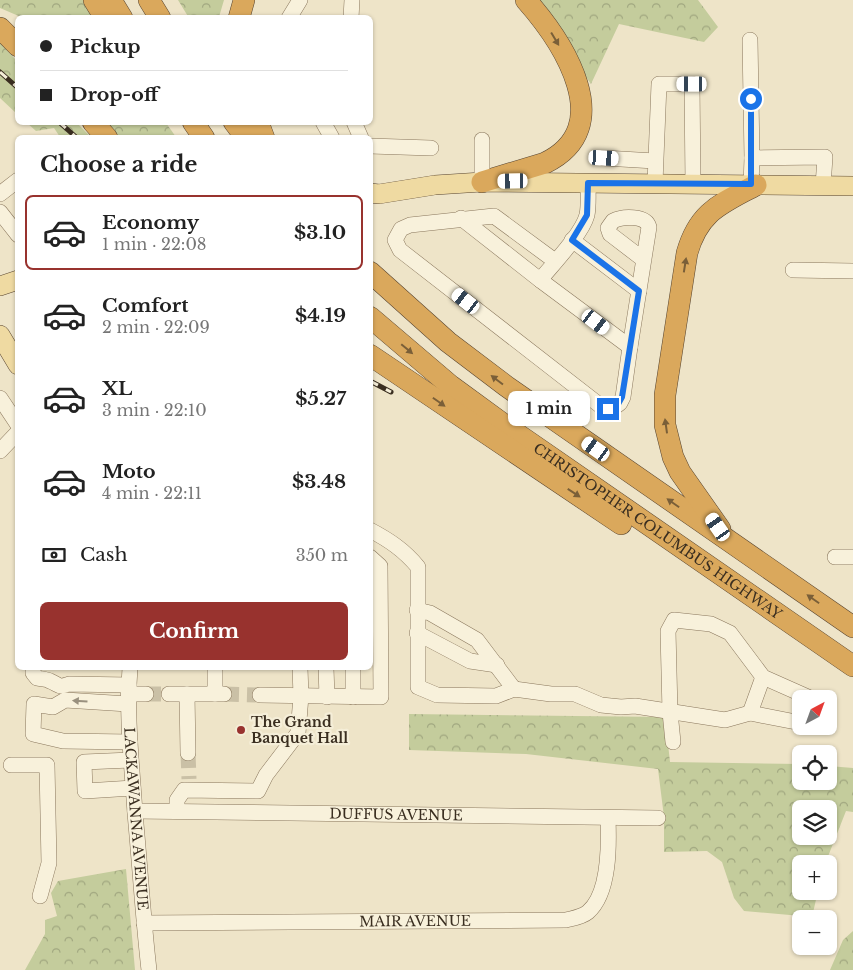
<!DOCTYPE html>
<html lang="en">
<head>
<meta charset="utf-8">
<style>
  body { margin:0; font-family:"Libre Baskerville",serif; background:#f2f2f2; color:#222; height:100vh; display:flex; flex-direction:column; font-size:19px; white-space:nowrap }
  * { box-sizing:border-box; margin:0 }
  p { font-size:16px; color:#767676 }
  .icon { flex:none; width:28px; height:28px; fill:none; stroke:currentColor; stroke-width:2; stroke-linecap:round; stroke-linejoin:round }
  .map { position:relative; flex:1; overflow:hidden }
  .side { position:absolute; left:15px; top:135px; width:358px; height:535px; display:flex; flex-direction:column; background:#fff; border-radius:8px; box-shadow:0 1px 4px #0004 }
  .side>* { flex:none }
  .guide { position:absolute; left:15px; top:15px; width:358px; height:110px; border-radius:8px; box-shadow:0 1px 4px #0004; display:grid; align-content:center; height:110px; padding:0 25px; background:#fff }
  .needle { width:32px; rotate:41deg }
  .controls { position:absolute; left:792px; top:690px; display:grid; gap:10px }
  .controls a { display:grid; place-items:center; width:45px; height:45px; border-radius:8px; background:#fff; box-shadow:0 1px 4px #0004; font-size:25px }
  .end { position:absolute; width:22px; height:22px; margin:-11px; border:6px solid #1a73e8; background:#fff; box-shadow:0 0 0 2px #fff }
  .from { border-radius:50% }
  .bubble { position:absolute; height:35px; border-radius:8px; background:#fff; box-shadow:0 1px 4px #0004; font-size:16px; font-weight:700; line-height:35px; text-align:center }
  .car { position:absolute; width:15px; height:30px; margin:-15px -8px; border-radius:6px; box-shadow:0 0 4px 1px #0007; background:linear-gradient(#fff 24%,#345 0 40%,#fff 0 76%,#345 0 86%,#fff 0) }
  .guide b { display:flex; align-items:center; gap:18px; height:48px; font-size:19px }
  .guide b+b { border-top:1px solid #e0e0e0 }
  .guide i { width:12px; height:12px; background:#222 }
  ul { padding:0; list-style:none }
  li { display:flex; align-items:center; gap:15px; height:75px; margin:0 10px 8px; padding:0 15px; border:2px solid transparent; border-radius:8px }
  li div { flex:1 }
  li b { display:block; font-size:19px }
  li em { font-style:normal; font-weight:700 }
  li.on { border-color:#98322e }
  li>.icon { width:45px; height:45px; stroke-width:1.5 }
  h2 { padding:0 25px; font-size:22px; line-height:60px }
  .pay { display:flex; align-items:center; gap:12px; height:55px; padding:0 25px; font-size:19px }
  .pay p { margin-inline-start:auto }
  .primary-button { display:flex; gap:10px; margin-top:auto; padding:10px 25px }
  .primary-button a { flex:1; height:58px; border-radius:8px; background:#98322e; color:#fff; font-size:20px; font-weight:700; line-height:58px; text-align:center }
  .map>svg:first-child { display:block }
</style>
</head>
<body>
<div class="map">
<svg width="853" height="970" viewBox="0 0 853 970">
  <defs>
    <pattern id="forest-crowns" width="20" height="18" patternUnits="userSpaceOnUse" patternTransform="scale(1.25)"><rect width="20" height="18" fill="#c4cc9c"/><path d="M2 6a3 3 0 1 1 6 0M12 15a3 3 0 1 1 6 0" fill="none" stroke="#a0a67f"/></pattern>
  </defs>
  <rect width="100%" height="100%" fill="#eee4c8"/>
  <path fill="url(#forest-crowns)" fill-rule="evenodd" d="M0,0h85l10,17h-74l-21,-9z
    M178,0h46l-5,17 -30,1z
    M531,0h167l20,27 -14,15 -85,-18 -28,60z
    M0,43l17,18v53l-17,-16z
    M27,123h50l14,14h-31l-6,-9 -18,3z
    M105,123h61l10,14h-56z
    M409,714l256,3 5,45 131,2v17h28v-15l24,2v44l-7,-1 -21,53h-24v27h17l-6,26 -68,-6 -10,-13 -12,-36 -15,-11 -43,1v-35l-6,-48 -132,-15 -117,-4zM801,809h28v27h-28z
    M126,869l9,101h-110l20,-36v-14l12,-4 -6,-23 7,-12z
    M853,931v39h-23l13,-30z"/>
  <g fill="none" stroke-linecap="round" stroke-linejoin="round">
    <path stroke="#cac0a6" stroke-width="15" stroke-dasharray="15 8" stroke-linecap="butt" d="M146,694h23
      M224,694l36,1
      M188,753l1,26"/>
    <g stroke="#8a775d" stroke-width="16">
      <g id="minor">
        <path d="M289,18l11,-18"/>
        <path d="M351,18l1,-18"/>
        <path d="M750,40l2,118 73,-1 -2,29"/>
        <path d="M323,122l9,16"/>
        <path d="M354,122l7,16"/>
        <path d="M370,146l61,2"/>
        <path d="M604,158l51,3"/>
        <path d="M482,182v-42"/>
        <path d="M655,183l4,-99h33l1,100"/>
        <path d="M751,185l1,-27"/>
        <path d="M0,194l18,-14"/>
        <path d="M0,212l18,23"/>
        <path d="M461,218l79,62"/>
        <path d="M572,240l67,51"/>
        <path d="M555,261l-61,-45 -84,9 -9,4 -6,11 5,10 202,157 10,2 8,-6 3,-6 7,-50 -90,-67c13,-16 42,-46 47,-65 2,-10 1,-22 1,-32"/>
        <path d="M793,270l60,1"/>
        <path d="M630,347l19,-120c-3,-12 -27,-11 -36,-6l-5,7 2,6 34,26"/>
        <path d="M0,398l18,27"/>
        <path d="M0,451l18,-19"/>
        <path d="M370,530c19,10 34,20 48,37v120l19,8 59,1 18,-7 37,5h24l26,11 20,2 14,-1 90,14 25,-7"/>
        <path d="M835,557h18"/>
        <path d="M417,610l13,3 47,27 37,49"/>
        <path d="M417,633l53,28 27,4"/>
        <path d="M33,668v5l4,5c4,1 10,1 13,3 10,4 7,7 19,3l60,1"/>
        <path id="s1" d="M130,668c-4,48 2,97 5,145 5,53 8,105 14,157"/>
        <path d="M215,668v26"/>
        <path d="M326,668l1,29"/>
        <path d="M763,677l-13,36 51,10"/>
        <path d="M128,694h18"/>
        <path d="M169,694h55"/>
        <path d="M187,694l1,59"/>
        <path d="M260,695l121,2 -1,-131 -10,-9"/>
        <path d="M353,697v-29"/>
        <path d="M128,704l-63,-4 -12,7 -19,-3 -1,30 30,7 67,1"/>
        <path d="M819,726h2"/>
        <path d="M673,742l-3,-30 -2,-81 6,-11 37,4 19,9 33,44 45,20 1,2"/>
        <path d="M131,760l-47,2 1,29 48,-3"/>
        <path d="M11,765h36l2,98 -9,33"/>
        <path id="s2" d="M135,811l523,7"/>
        <path d="M177,811v-11l7,-10 74,1 8,-16 32,-42 3,-37 -1,-28"/>
        <path id="s3" d="M144,923l422,-3c8,-2 16,-3 22,-8 22,-19 21,-68 20,-93"/>
      </g>
    </g>
    <g stroke="#584531" stroke-width="20">
      <path id="major" d="M370,193l9,1 56,-9 47,-3 371,4
        M0,286l18,-6
        M0,335l18,30"/>
    </g>
    <g stroke="#584531" stroke-width="22">
      <g id="highway">
        <path d="M94,0l11,18"/>
        <path d="M111,0l11,18"/>
        <path d="M149,0l11,18"/>
        <path d="M239,18l5,-18"/>
        <path d="M0,28l18,18"/>
        <path d="M93,122l14,16"/>
        <path d="M193,122l11,16"/>
        <path d="M234,122l12,16"/>
        <path d="M258,122l6,16"/>
        <path d="M482,182l63,-19c74,-36 18,-121 -19,-163"/>
        <path d="M370,272l78,70 58,44 347,241"/>
        <path id="s4" d="M370,317l81,69 59,43 343,237"/>
        <path d="M370,355l251,169"/>
        <path d="M720,529l-40,-57 -7,-15 -8,-32v-30l22,-142c12,-42 34,-49 69,-68"/>
      </g>
    </g>
    <use href="#minor" stroke="#f8f1db" stroke-width="15"/>
    <use href="#major" stroke="#efdaa2" stroke-width="19"/>
    <use href="#highway" stroke="#daa85c" stroke-width="21"/>
    <g stroke="#3a2e20" stroke-width="5">
      <path id="rail" d="M0,72l18,16
        M59,122l18,16
        M370,381l21,11"/>
    </g>
    <use href="#rail" stroke="#f5eed8" stroke-width="3" stroke-dasharray="9" stroke-linecap="butt"/>
  </g>
  <defs><path id="oneway-solid" d="M-6-.8H1V-3.2L6.5 0L1 3.2V.8H-6Z" transform="scale(1.25)"/></defs>
  <g fill="#7a5f38">
    <use href="#oneway-solid" transform="translate(555 39) rotate(59)"/>
    <use href="#oneway-solid" transform="translate(685 265) rotate(-81)"/>
    <use href="#oneway-solid" transform="translate(407 349) rotate(40)"/>
    <use href="#oneway-solid" transform="translate(497 380) rotate(-143)"/>
    <use href="#oneway-solid" transform="translate(439 402) rotate(35)"/>
    <use href="#oneway-solid" transform="translate(666 426) rotate(-98)"/>
    <use href="#oneway-solid" transform="translate(574 493) rotate(33)"/>
    <use href="#oneway-solid" transform="translate(673 503) rotate(-145)"/>
    <use href="#oneway-solid" transform="translate(813 599) rotate(-145)"/>
  </g>
  <use fill="#99907e" href="#oneway-solid" transform="translate(80 701) rotate(-176)"/>
  <g fill="none" stroke-linecap="round" stroke-linejoin="round">
    <path stroke="#1a73e8" stroke-width="6" d="M608,409l9,-3 5,-9 17,-106 -67,-51 15,-25 1,-32 163,1v-85"/>
  </g>
  <circle fill="#98322e" stroke="#f5eed8" stroke-width="2" cx="241" cy="730" r="5"/>
  <g text-anchor="middle" dominant-baseline="central" stroke-width="4.5" stroke-linejoin="round" paint-order="stroke">
    <g font-size="14" fill="#3a2e20" stroke="#f5eed8">
      <text stroke="none"><textPath href="#s4" startOffset="359">CHRISTOPHER COLUMBUS HIGHWAY</textPath></text>
      <text stroke="none"><textPath href="#s2" startOffset="261">DUFFUS AVENUE</textPath></text>
      <text stroke="none"><textPath href="#s1" startOffset="151">LACKAWANNA AVENUE</textPath></text>
      <text stroke="none"><textPath href="#s3" startOffset="271">MAIR AVENUE</textPath></text>
    </g>
    <g font-size="14" font-weight="bold" fill="#3a2e20" stroke="#f5eed8" text-anchor="start">
      <text x="251" y="722">The Grand<tspan x="251" dy="16">Banquet Hall</tspan></text>
    </g>
  </g>
</svg>
<div class="controls">
<a><svg class="needle" viewBox="-14 -14 28 28"><path d="M0-13l5 13h-10z" fill="#e53935"/><path d="M0 13l5-13h-10z" fill="#767676"/></svg></a>
<a><svg class="icon" aria-label="locate" viewBox="0 0 24 24"><circle cx="12" cy="12" r="6"/><path d="M12 2v4M12 18v4M2 12h4M18 12h4"/></svg></a>
<a><svg class="icon" aria-label="layers" viewBox="0 0 24 24"><path d="M12 4l9 5-9 5-9-5zM3 14l9 5 9-5"/></svg></a>
<a>+</a>
<a>−</a>
</div>
<i class="end from" style="left:751px;top:99px"></i>
<i class="end" style="left:608px;top:409px"></i>
<div class="bubble" style="left:508px;top:391px;width:82px">1 min</div>
<i class="car" style="left:692px;top:84px;rotate:270deg"></i>
<i class="car" style="left:604px;top:158px;rotate:93deg"></i>
<i class="car" style="left:513px;top:181px;rotate:269deg"></i>
<i class="car" style="left:466px;top:301px;rotate:308deg"></i>
<i class="car" style="left:596px;top:322px;rotate:127deg"></i>
<i class="car" style="left:596px;top:449px;rotate:305deg"></i>
<i class="car" style="left:718px;top:527px;rotate:325deg"></i>
<div class="guide">
<b><i class="from"></i>Pickup</b>
<b><i></i>Drop-off</b>
</div>
<section class="side">
<h2>Choose a ride</h2>
<ul>
<li class="on"><svg class="icon" aria-label="car" viewBox="0 0 24 24"><path d="M5 17H2v-5l4-1 3-4h7l3 4 3 1v5h-3M9 17h6M6 11h13"/><circle cx="7" cy="17" r="2"/><circle cx="17" cy="17" r="2"/></svg><div><b>Economy</b><p>1 min · 22:08</p></div><em>$3.10</em></li>
<li><svg class="icon" aria-label="car" viewBox="0 0 24 24"><path d="M5 17H2v-5l4-1 3-4h7l3 4 3 1v5h-3M9 17h6M6 11h13"/><circle cx="7" cy="17" r="2"/><circle cx="17" cy="17" r="2"/></svg><div><b>Comfort</b><p>2 min · 22:09</p></div><em>$4.19</em></li>
<li><svg class="icon" aria-label="car" viewBox="0 0 24 24"><path d="M5 17H2v-5l4-1 3-4h7l3 4 3 1v5h-3M9 17h6M6 11h13"/><circle cx="7" cy="17" r="2"/><circle cx="17" cy="17" r="2"/></svg><div><b>XL</b><p>3 min · 22:10</p></div><em>$5.27</em></li>
<li><svg class="icon" aria-label="car" viewBox="0 0 24 24"><path d="M5 17H2v-5l4-1 3-4h7l3 4 3 1v5h-3M9 17h6M6 11h13"/><circle cx="7" cy="17" r="2"/><circle cx="17" cy="17" r="2"/></svg><div><b>Moto</b><p>4 min · 22:11</p></div><em>$3.48</em></li>
</ul>
<div class="pay"><svg class="icon" aria-label="cash" viewBox="0 0 24 24"><path d="M3 7h18v10H3z"/><circle cx="12" cy="12" r="2"/></svg>Cash<p>350 m</p></div>
<div class="primary-button"><a>Confirm</a></div>
</section>
</div>
</body>
</html>
